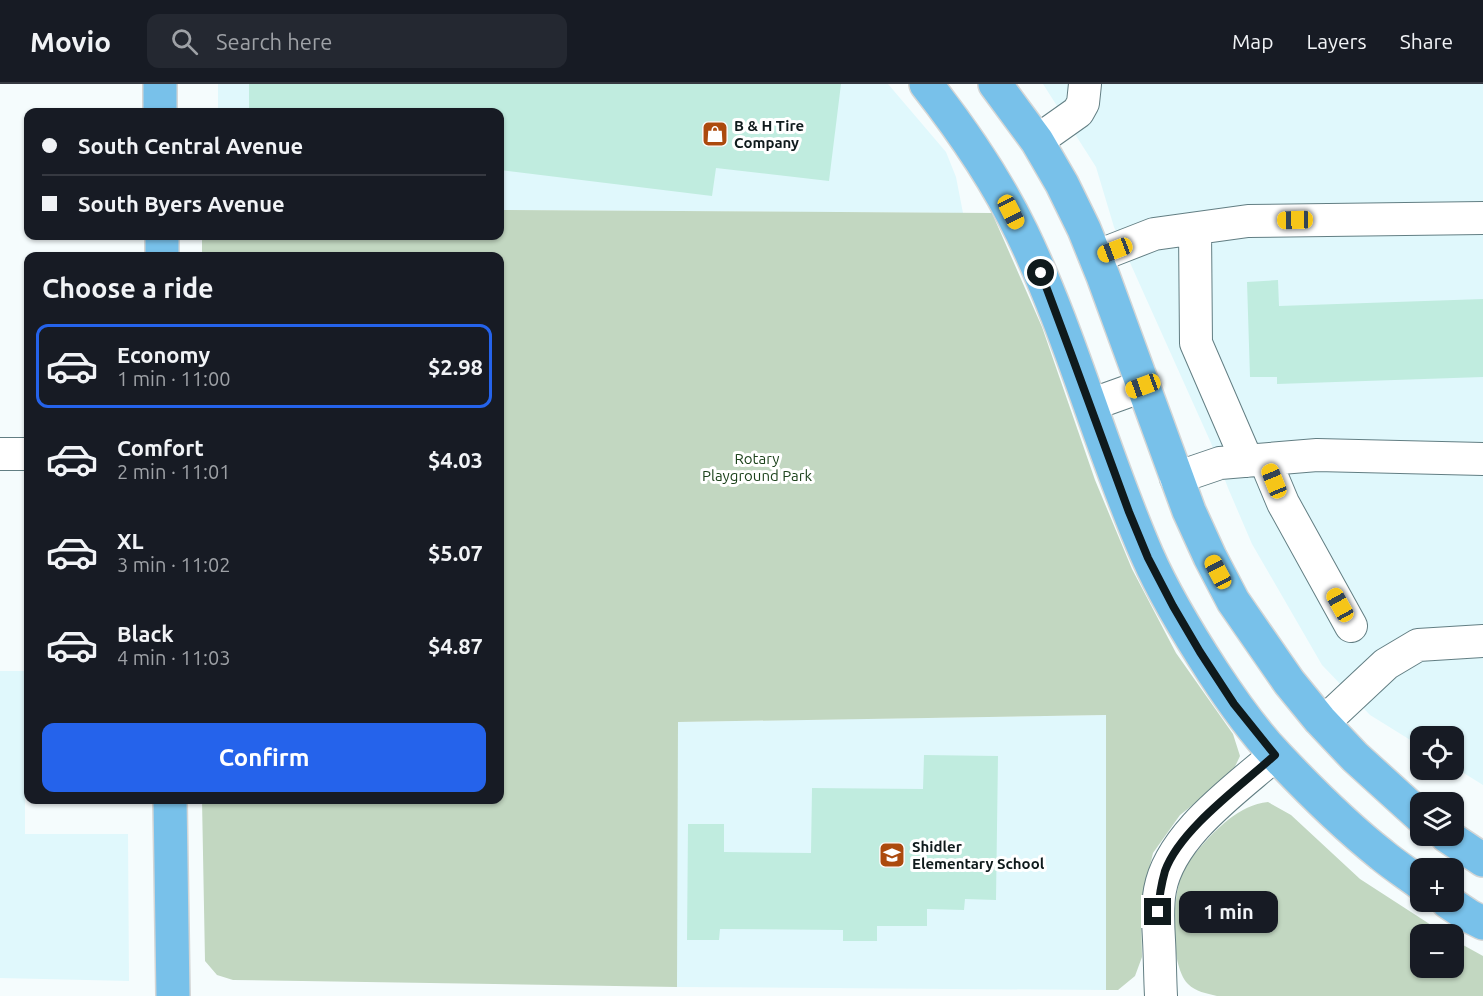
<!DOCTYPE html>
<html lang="en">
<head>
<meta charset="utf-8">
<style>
  body { margin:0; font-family:Ubuntu,sans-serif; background:#242831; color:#f1f3f6; height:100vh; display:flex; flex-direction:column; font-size:22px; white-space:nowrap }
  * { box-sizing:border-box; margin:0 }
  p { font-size:20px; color:#9ea1a6 }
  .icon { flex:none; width:33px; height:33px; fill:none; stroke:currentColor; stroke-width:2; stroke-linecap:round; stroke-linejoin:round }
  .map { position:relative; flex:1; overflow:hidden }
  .drawer { position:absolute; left:24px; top:168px; width:480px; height:552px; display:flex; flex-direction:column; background:#171b24; border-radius:12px; box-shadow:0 2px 4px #0004 }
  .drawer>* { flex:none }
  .hud { position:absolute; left:24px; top:24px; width:480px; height:132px; border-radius:12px; box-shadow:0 2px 4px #0004; display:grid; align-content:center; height:132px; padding:0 18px; background:#171b24 }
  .buttons { position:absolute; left:1410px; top:642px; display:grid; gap:12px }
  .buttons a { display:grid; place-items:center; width:54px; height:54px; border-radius:12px; background:#171b24; box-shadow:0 2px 4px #0004; font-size:30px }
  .end { position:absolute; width:27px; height:27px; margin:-14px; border:8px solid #0f1a1c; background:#fff; box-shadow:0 0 0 3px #fff }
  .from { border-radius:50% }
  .bubble { position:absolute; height:42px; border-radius:12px; background:#171b24; box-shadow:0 2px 4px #0004; font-size:20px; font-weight:700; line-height:42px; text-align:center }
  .car { position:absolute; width:18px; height:36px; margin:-18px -9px; border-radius:8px; box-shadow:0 0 4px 2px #0007; background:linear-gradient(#f5c518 24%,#345 0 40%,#f5c518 0 76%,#345 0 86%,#f5c518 0) }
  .hud b { display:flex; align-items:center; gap:21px; height:57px; font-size:22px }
  .hud b+b { border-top:2px solid #363941 }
  .hud i { width:15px; height:15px; background:#f1f3f6 }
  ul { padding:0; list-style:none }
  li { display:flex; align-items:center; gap:18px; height:84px; margin:0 12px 9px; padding:0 6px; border:3px solid transparent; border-radius:12px }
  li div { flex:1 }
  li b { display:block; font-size:22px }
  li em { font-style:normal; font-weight:700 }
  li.active { border-color:#2563eb }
  li>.icon { width:54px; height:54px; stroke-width:1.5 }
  h2 { padding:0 18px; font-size:27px; line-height:72px }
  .action { display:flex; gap:12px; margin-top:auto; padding:12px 18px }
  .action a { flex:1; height:69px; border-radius:12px; background:#2563eb; color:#fff; font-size:24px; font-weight:700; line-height:69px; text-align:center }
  header { display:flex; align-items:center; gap:36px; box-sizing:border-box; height:84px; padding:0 30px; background:#171b24; border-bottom:2px solid #363941 }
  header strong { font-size:28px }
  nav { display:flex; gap:33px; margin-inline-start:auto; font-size:21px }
  .search { width:420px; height:54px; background:#242831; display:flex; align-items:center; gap:15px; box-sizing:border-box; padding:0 21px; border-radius:12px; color:#9ea1a6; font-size:22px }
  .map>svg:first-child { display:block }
</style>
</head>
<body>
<header>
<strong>Movio</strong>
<div class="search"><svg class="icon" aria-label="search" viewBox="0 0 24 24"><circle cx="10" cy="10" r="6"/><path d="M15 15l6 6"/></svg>Search here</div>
<nav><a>Map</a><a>Layers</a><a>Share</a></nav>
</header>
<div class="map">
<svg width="1483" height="912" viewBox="0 0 1483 912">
  <rect width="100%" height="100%" fill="#f5fcfd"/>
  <path fill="#e0f8fc" d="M218,0h670l58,68 10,25 7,36 -463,-3v-98h-282z
    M1043,0h440v701l-29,-18v-31h-34v10l-50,-31 -48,-50 -70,-121 -24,-56 -17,-45 -97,-216 -18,-60z
    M0,587h25v163h103l1,147 -129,-3z
    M1107,631l-1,275 -429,-3v-265z"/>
  <path fill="#c2d7c1" d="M500,126l492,3 50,114 53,153 37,89 44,84 57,81 7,22 -9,19 -51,40 -27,38 -12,51 1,53 -7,19 -17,14h-12v-275l-428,7 -1,265 -444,-7 -16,-5 -12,-14 -3,-161h298v-544h-298v-20h298z
    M1268,718l23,13 69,64 85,55h-25v34h34v-28l29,16v40h-266c-11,-3 -21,-4 -29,-12 -20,-20 -16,-97 -2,-120 3,-5 8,-9 12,-14 18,-21 41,-45 70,-48z"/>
  <path fill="#c0ecdf" d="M249,0h592l-12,97 -113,-13 -4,28 -212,-26v-58h-251z
    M1278,196l1,26 204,-7v78l-206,7v-7h-27l-3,-95z
    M924,671l74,1 -2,144 -31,-1 -1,11 -37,-1v17h-50v15h-34v-11l-123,-1 -1,11h-32l1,-116h36v28l87,1 1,-65 111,1z"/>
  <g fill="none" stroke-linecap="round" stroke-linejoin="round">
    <g stroke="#627e83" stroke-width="34">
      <path id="minor" d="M1037,57l41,-29 5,-9 2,-19
        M1195,145l1,114 51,118
        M1095,173l59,-23 94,-13 235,-3
        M1090,321l53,-19
        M0,370h28
        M1265,376l18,43 68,123
        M1176,394l44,-15 97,-8 166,4
        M1323,639l63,-59 32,-19 65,-4
        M1161,912c-1,-19 -1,-37 -2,-56 -1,-16 -2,-34 1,-50 10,-55 75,-100 115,-135"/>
    </g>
    <g stroke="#d4d6d6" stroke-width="36">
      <path id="major" d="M160,0v28
        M926,0c37,47 70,95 96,149 50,104 79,217 125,322 18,41 42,80 66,117 19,29 40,59 64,84 33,35 67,69 105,99 12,10 26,19 38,28
        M995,0l42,57 25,43 22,45 19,47 86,235 21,46 23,44 56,81 31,38 35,37 65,59
        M162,152v20
        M170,716l3,196
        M1447,752l36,24
        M1448,818l21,14 14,7"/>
    </g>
    <use href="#minor" stroke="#fff" stroke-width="32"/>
    <use href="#major" stroke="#78c1ea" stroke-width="33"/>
  </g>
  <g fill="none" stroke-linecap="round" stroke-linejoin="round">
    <path stroke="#0f1a1c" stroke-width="8" d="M1041,189l29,78 59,161 19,46 25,48 27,46 34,52 41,51c-33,30 -95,74 -110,116 -4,14 -6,27 -7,41"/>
  </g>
  <defs>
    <g id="shop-square" transform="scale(1.35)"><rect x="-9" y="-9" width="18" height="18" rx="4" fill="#ac4a0d" stroke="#fff"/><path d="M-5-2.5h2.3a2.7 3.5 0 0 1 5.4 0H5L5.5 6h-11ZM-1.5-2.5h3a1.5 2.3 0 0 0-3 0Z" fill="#fff"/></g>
    <g id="school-square" transform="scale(1.35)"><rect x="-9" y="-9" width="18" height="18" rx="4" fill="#ac4a0d" stroke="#fff"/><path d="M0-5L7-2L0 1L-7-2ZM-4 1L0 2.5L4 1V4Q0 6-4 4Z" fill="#fff"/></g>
  </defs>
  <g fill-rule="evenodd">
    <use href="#shop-square" x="715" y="50"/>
    <use href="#school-square" x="892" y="771"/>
  </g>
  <g text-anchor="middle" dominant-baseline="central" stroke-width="6" stroke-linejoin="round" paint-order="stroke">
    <g font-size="15" font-weight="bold" fill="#0f1a1c" stroke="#fff" text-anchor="start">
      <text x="734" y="41">B &amp; H Tire<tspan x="734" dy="17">Company</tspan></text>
      <text x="912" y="762">Shidler<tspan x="912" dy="17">Elementary School</tspan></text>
    </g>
    <g font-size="15" fill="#1d431c" stroke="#fff">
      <text x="757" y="374">Rotary<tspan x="757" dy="17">Playground Park</tspan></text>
    </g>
  </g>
</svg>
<div class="buttons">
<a><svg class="icon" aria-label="locate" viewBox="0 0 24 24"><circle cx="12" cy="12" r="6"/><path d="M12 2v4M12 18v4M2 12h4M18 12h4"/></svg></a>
<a><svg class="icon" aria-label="layers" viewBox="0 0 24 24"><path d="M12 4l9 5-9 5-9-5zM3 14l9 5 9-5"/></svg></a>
<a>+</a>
<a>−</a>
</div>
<i class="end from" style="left:1041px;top:189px"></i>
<i class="end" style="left:1158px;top:828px"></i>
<div class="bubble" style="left:1179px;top:807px;width:99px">1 min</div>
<i class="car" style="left:1011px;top:128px;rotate:153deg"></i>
<i class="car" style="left:1295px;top:136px;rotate:269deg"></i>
<i class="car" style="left:1115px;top:166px;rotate:249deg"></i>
<i class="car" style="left:1143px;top:302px;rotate:250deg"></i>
<i class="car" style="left:1274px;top:397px;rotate:338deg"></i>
<i class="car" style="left:1218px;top:488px;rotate:332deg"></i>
<i class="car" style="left:1340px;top:521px;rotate:331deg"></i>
<div class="hud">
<b><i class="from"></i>South Central Avenue</b>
<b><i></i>South Byers Avenue</b>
</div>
<section class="drawer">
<h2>Choose a ride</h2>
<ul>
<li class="active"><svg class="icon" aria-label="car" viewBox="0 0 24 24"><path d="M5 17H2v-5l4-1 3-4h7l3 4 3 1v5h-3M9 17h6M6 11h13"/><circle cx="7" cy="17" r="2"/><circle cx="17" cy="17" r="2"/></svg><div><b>Economy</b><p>1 min · 11:00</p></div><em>$2.98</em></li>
<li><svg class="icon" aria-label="car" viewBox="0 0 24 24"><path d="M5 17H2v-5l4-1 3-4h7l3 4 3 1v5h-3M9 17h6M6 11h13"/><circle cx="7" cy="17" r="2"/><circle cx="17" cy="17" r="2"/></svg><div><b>Comfort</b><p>2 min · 11:01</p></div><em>$4.03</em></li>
<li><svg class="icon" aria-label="car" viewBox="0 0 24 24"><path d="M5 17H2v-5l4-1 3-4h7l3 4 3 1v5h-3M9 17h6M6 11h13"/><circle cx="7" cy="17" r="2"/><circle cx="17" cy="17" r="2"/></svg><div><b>XL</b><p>3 min · 11:02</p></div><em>$5.07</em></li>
<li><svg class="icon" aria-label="car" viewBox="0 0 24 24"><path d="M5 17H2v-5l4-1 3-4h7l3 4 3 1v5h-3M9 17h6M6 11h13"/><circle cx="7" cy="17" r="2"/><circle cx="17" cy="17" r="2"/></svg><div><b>Black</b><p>4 min · 11:03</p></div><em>$4.87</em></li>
</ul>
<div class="action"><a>Confirm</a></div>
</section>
</div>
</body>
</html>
